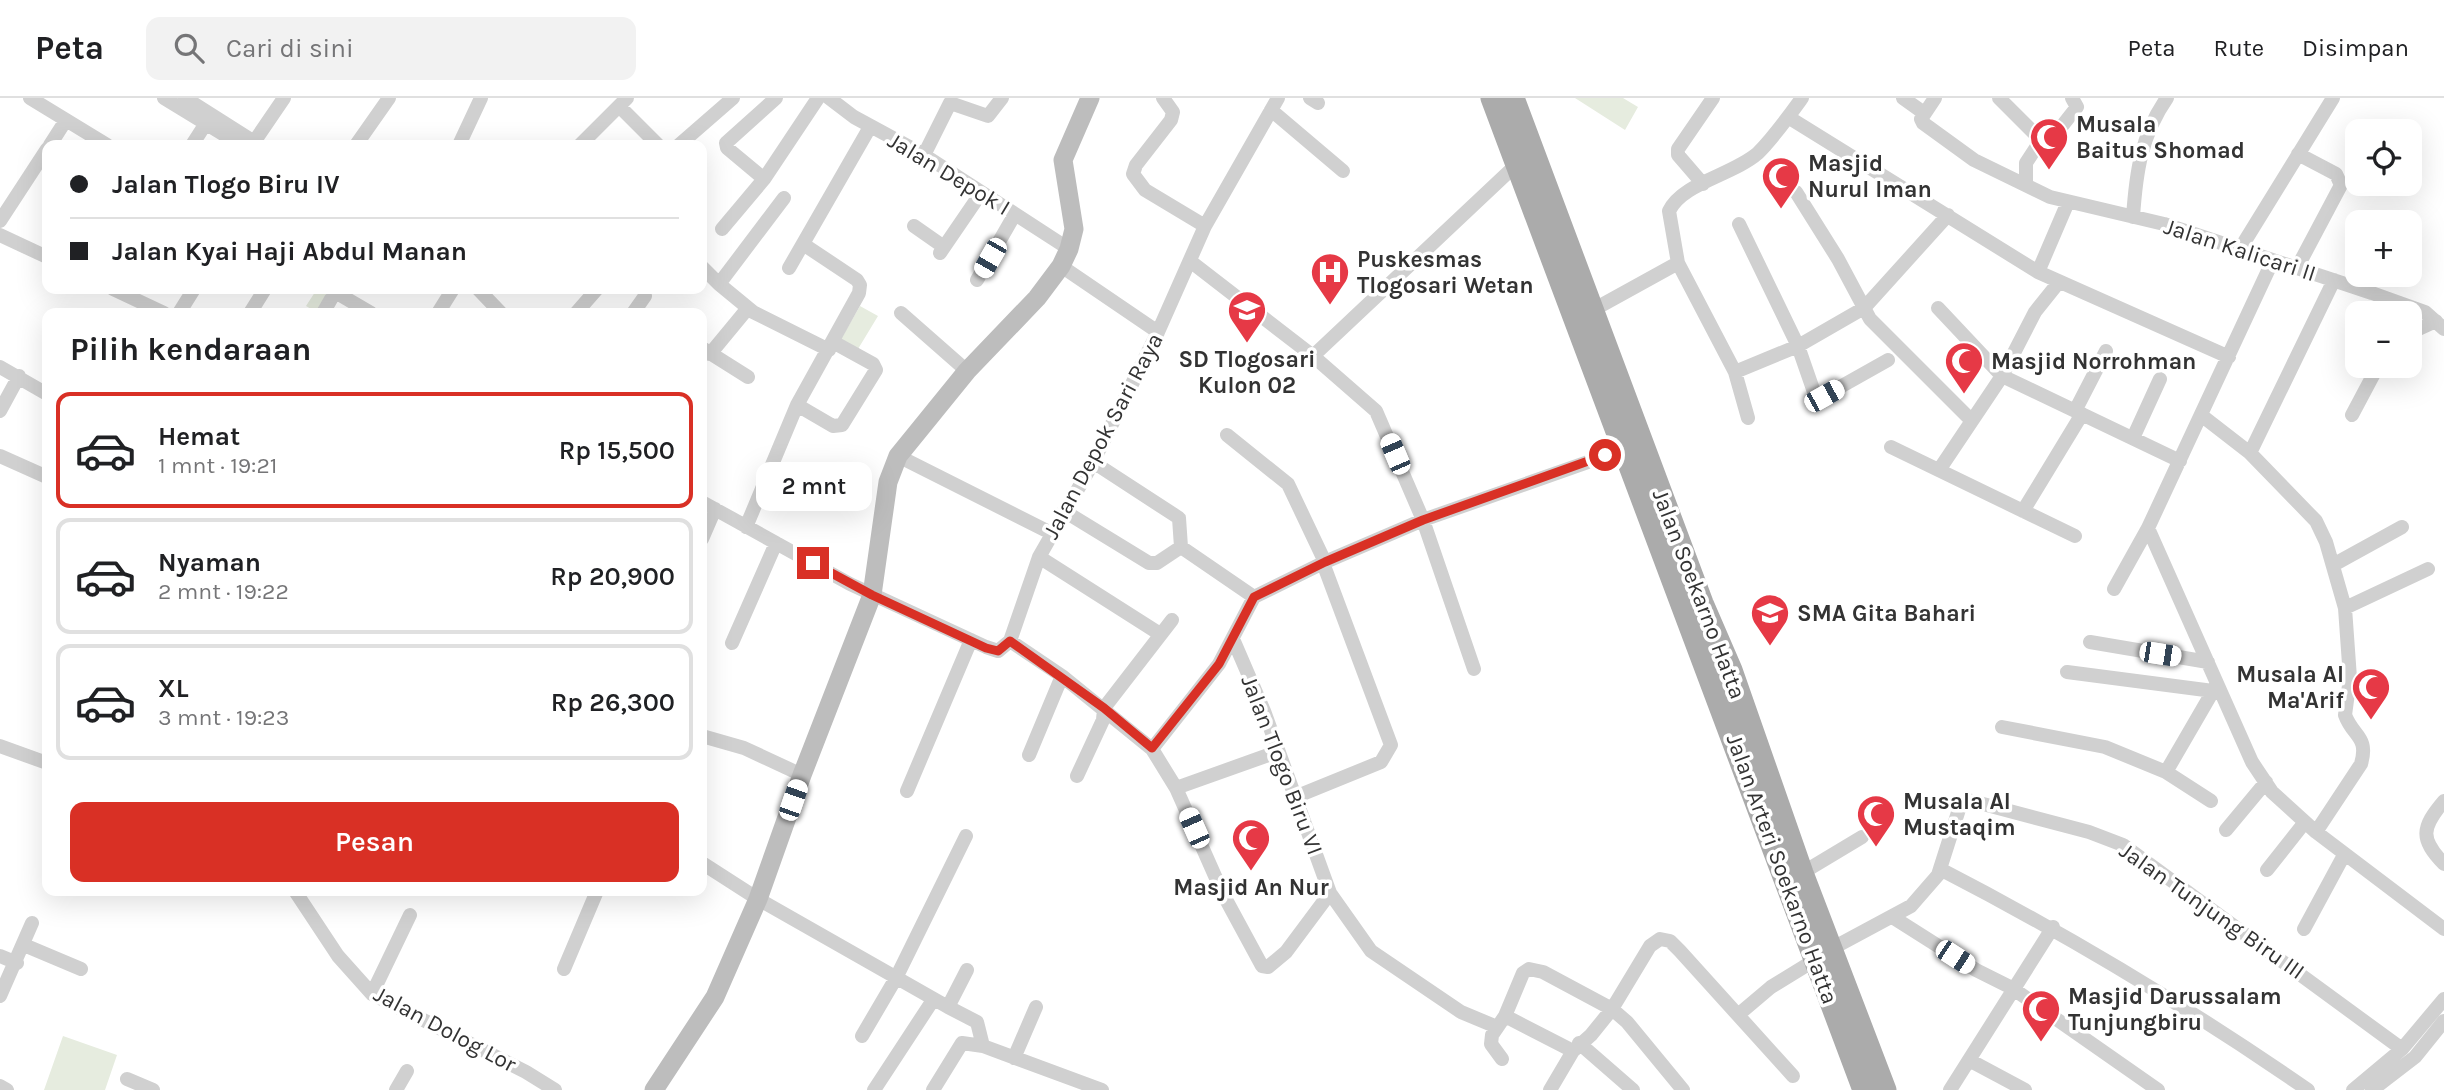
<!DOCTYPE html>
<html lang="id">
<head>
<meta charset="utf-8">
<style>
  body { margin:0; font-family:Karla,sans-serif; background:#f2f2f2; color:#202124; height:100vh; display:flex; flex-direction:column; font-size:26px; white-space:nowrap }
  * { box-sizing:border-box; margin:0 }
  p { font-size:23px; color:#757577 }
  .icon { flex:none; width:38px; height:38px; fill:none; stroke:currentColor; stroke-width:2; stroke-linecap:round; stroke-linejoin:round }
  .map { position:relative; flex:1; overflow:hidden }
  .side { position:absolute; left:42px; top:210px; width:665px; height:588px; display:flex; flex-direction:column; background:#fff; border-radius:14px; box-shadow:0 7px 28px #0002 }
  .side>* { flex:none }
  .hud { position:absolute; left:42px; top:42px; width:665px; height:154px; border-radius:14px; box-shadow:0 7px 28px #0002; display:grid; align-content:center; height:154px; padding:0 28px; background:#fff }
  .fabs { position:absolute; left:2345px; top:21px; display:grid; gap:14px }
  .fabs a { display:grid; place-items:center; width:77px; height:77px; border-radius:14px; background:#fff; box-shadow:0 7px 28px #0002; font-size:35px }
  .end { position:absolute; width:32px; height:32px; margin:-16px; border:9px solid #d93025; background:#fff; box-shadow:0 0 0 4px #fff }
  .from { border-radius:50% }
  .bubble { position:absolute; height:49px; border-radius:14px; background:#fff; box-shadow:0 7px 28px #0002; font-size:23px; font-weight:600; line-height:49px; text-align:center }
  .car { position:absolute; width:21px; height:42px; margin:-21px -10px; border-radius:9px; box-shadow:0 0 5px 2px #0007; background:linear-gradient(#fff 24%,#345 0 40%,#fff 0 76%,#345 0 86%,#fff 0) }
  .hud b { display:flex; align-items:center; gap:24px; height:66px; font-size:26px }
  .hud b+b { border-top:2px solid #e0e0e0 }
  .hud i { width:18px; height:18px; background:#202124 }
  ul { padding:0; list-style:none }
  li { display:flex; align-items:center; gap:21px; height:116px; margin:0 14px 10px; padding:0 14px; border:4px solid #e0e0e0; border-radius:14px }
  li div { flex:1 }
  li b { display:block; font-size:26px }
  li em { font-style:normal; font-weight:600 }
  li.current { border-color:#d93025 }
  li>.icon { width:63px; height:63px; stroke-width:1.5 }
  h2 { padding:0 28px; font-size:32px; line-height:84px }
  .cta { display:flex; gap:14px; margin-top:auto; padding:14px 28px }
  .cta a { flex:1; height:80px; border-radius:14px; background:#d93025; color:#fff; font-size:28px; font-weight:600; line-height:80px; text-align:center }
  header { display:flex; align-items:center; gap:42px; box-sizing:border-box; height:98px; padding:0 35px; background:#fff; border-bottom:2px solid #e0e0e0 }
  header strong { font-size:33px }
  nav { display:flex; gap:38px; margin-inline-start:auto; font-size:24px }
  .search { width:490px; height:63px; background:#f2f2f2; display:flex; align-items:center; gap:18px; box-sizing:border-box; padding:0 24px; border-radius:14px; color:#757577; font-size:26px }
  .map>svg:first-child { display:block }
</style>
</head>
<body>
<header>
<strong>Peta</strong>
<div class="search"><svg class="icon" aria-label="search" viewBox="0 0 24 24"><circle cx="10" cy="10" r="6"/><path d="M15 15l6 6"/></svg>Cari di sini</div>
<nav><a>Peta</a><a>Rute</a><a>Disimpan</a></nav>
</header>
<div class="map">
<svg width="2444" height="992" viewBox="0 0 2444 992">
  <rect width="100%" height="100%" fill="#fff"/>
  <path fill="#e6ecdf" d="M1575,0h48l15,9 -13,23z
    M317,191h11l8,5 -18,19 -12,-7z
    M860,208l18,10 -20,33 -17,-10z
    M63,938l54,19 -12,35h-61z"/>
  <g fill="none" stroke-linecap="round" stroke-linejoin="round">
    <path stroke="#d0d0d0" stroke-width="14" d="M30,0l77,47
      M164,0l77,47
      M185,0l74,47
      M829,0l25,19 70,38 145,94
      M1163,0l10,14 -2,8 -35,45 -3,9 12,16 60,36
      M1310,0l8,5
      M1903,0l21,15
      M1935,0l-14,21 2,4 51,37 76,37 114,27 208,69 53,19 19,17
      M1999,0l42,42 -15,23v22
      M619,8l39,39
      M1271,12l72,61
      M1788,19l250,155 191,85
      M2062,28l15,-19 -5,-9
      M254,44l30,-44
      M50,47l16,-25
      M192,47l18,-28
      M356,47l33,-47
      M459,47l22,-47
      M580,47l47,-47
      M679,47l54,-47
      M924,57l26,-52 38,13 14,-18
      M764,81l-37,-31 -1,-5 50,-45
      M1703,86l-25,-29v-6l35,-51
      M1796,94l42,67 32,60 101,101
      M784,100l-65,86 34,28 76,38
      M2133,119c3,-44 8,-82 34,-119
      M0,123l47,-72
      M1739,126l59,122 17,49 9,1 64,-36
      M914,128l30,21
      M722,131l42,-50 54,-81
      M0,137l47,22
      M2240,151l93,-151
      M940,155l41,-60
      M1190,163l123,95 63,55 47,109 51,149
      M1061,168l97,66
      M702,169l17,17
      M789,170l81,-141
      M2297,170l44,-83 -5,-11 -38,-20
      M2038,174l30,-70
      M977,182l38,-66
      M113,191l51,24
      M330,191l41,24
      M478,191l23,24
      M1938,210l64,68 178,85
      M1591,213l87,-48
      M179,215l15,-24
      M250,215l15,-24
      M323,215l12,-21
      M438,215l15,-24
      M576,215l21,-24
      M633,215l12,-17
      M901,215l66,58
      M2410,235l26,-12
      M702,250l46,29
      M710,256l38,-46
      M1313,258l204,-192
      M0,269l47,27
      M1735,274l63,-26 66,-38 84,-93
      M797,307l36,21 9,-1 34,-55 -3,-6 -40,-22
      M0,313l19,-35
      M2075,313l31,-60
      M2201,317l49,38 66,68 10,21 19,66 5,70 -5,37c8,22 24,21 16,49l-45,68
      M2352,317l26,-49
      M1748,320l-13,-46 -57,-109 -9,-52c13,-28 64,-36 89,-58 16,-16 31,-37 44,-55
      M1227,337l61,49 37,78
      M2133,340l27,-59
      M1891,349l184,89
      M2250,355l84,-173
      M0,358l47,21
      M898,358l155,78
      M1093,364l86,56 2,29 73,50
      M1939,372l63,-94 33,-64 24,-30
      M702,404l148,82 136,63 12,4 12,-10 29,-84 51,-89 68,-136 47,-106 73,-128
      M1064,413l85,52h8l24,-16
      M2023,413l59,-97
      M746,429l51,-122 62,-112 1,-8 -3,-5 -54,-36
      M2148,430l104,234 20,30 44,40 128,97
      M702,441l13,-30
      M1039,459l121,77
      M2333,467l69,-38
      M2114,491l34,-61 125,-268
      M2345,510l83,-39
      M1233,541l31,72 66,182 41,58 90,61 36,15
      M1010,543l52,35 90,73 24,39 47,106 39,72 6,1 18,-15 44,-59
      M2090,544l118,20
      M732,545l44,-100
      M2067,574l146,19 6,-3
      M1104,610l68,-88
      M2002,629l103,20 61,25 45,29
      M702,638l42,12 58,27
      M0,648l47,17
      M1152,651l67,-85 35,-67 71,-35 98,-42 202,-71
      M1029,657l33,-79
      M2166,674l47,-81
      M1077,678l26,-56 1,-12
      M1176,690l101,-36
      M907,693l64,-151
      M1295,699l86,-35 10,-17 -68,-182
      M2444,703c-23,27 -24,38 0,63
      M2226,732l40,-48
      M702,765l56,36 190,108 19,-37
      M1940,771c130,67 248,138 368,221
      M2267,772l38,-48
      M1802,775l60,-36
      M295,793l43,65 34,38 154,78 29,18
      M1894,820l82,52 36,18 146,102
      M2304,831l40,-74
      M24,847l57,24
      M1831,851l80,-43 27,-31 23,-72 7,-3 121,32 34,13 279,204
      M0,858l17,7
      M564,871l33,-78
      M372,896l38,-79
      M0,898l32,-73
      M948,909l29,15 6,24
      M1739,916l32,-27 44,-27
      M1505,918l18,-43 6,-4 14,3 69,37 15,13 56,68
      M862,938l34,-58 70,-142
      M1579,945l54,47
      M1014,960l22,-51
      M1502,961l-11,-15 1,-9 13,-19 68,35
      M1969,962l56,30
      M127,981l26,11
      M0,988l7,4
      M396,992l11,-19
      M874,992l59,-90
      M933,992l29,-47 21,3 119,44
      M1550,992l23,-39 18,-16 21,-26 38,-63 10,-7 10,2 10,10 113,125
      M1950,992l103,-163
      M2353,992l49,-41 42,-50
      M2372,992l43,-33 29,-36"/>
    <path stroke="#bdbdbd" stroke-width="19" d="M654,992l61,-93 43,-98 44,-124 70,-180 16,-113 10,-26 69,-85 70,-73 24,-32 8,-17 5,-20 -11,-69 27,-62"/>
    <path stroke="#ababab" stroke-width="23" d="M1492,0l372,992
      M1513,0l189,505 29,67 71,203 83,217"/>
  </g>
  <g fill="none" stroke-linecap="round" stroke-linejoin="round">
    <path stroke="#d93025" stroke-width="9" d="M813,465l59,32 114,53 12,3 12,-10 94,67 48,40 67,-84 35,-67 71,-35 98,-42 182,-65"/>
  </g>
  <defs>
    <g id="mosque-pin" transform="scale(2.0125)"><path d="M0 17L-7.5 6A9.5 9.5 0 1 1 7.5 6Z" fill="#e63946" stroke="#fff"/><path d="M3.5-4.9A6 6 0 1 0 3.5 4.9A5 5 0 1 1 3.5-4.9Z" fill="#fff"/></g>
    <g id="hospital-pin" transform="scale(2.0125)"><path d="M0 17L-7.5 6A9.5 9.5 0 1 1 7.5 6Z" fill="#e63946" stroke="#fff"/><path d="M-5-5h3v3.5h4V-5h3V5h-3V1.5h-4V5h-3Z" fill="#fff"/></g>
    <g id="school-pin" transform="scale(2.0125)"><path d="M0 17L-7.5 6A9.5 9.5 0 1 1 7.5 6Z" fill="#e63946" stroke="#fff"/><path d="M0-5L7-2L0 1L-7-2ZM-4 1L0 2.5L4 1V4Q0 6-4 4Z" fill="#fff"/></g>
  </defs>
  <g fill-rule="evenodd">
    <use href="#mosque-pin" x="2049" y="39"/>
    <use href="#mosque-pin" x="1781" y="78"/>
    <use href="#hospital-pin" x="1330" y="174"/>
    <use href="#school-pin" x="1247" y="212"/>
    <use href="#mosque-pin" x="1964" y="263"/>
    <use href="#school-pin" x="1770" y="515"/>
    <use href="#mosque-pin" x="2371" y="589"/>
    <use href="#mosque-pin" x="1876" y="716"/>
    <use href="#mosque-pin" x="1251" y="740"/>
    <use href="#mosque-pin" x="2041" y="911"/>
  </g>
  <g text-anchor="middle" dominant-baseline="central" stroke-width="7" stroke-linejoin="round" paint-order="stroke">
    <g font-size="23" font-weight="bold" fill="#333" stroke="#fff" text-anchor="start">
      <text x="2076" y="26">Musala<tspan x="2076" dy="26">Baitus Shomad</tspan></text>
      <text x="1808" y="65">Masjid<tspan x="1808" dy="26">Nurul Iman</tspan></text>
      <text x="1357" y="161">Puskesmas<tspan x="1357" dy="26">Tlogosari Wetan</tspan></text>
      <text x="1247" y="261" text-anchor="middle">SD Tlogosari<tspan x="1247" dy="26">Kulon 02</tspan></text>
      <text x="1991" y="263">Masjid Norrohman</text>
      <text x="1797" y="515">SMA Gita Bahari</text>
      <text x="2344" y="576" text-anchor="end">Musala Al<tspan x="2344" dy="26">Ma'Arif</tspan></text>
      <text x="1903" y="703">Musala Al<tspan x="1903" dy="26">Mustaqim</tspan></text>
      <text x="1251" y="789" text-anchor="middle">Masjid An Nur</text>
      <text x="2068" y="898">Masjid Darussalam<tspan x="2068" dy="26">Tunjungbiru</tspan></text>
    </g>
    <g font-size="23" fill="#333" stroke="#fff">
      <text transform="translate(949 76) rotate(31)">Jalan Depok I</text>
      <text transform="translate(2240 152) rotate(18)">Jalan Kalicari II</text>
      <text transform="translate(1103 338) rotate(-62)">Jalan Depok Sari Raya</text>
      <text transform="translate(1699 496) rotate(69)">Jalan Soekarno Hatta</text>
      <text transform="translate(1282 667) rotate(69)">Jalan Tlogo Biru VI</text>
      <text transform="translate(1782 771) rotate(70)">Jalan Arteri Soekarno Hatta</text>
      <text transform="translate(2212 813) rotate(35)">Jalan Tunjung Biru III</text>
      <text transform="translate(445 931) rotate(28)">Jalan Dolog Lor</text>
    </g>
  </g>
</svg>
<div class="fabs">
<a><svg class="icon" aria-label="locate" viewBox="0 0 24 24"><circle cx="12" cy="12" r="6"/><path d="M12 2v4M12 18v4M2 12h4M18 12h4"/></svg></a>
<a>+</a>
<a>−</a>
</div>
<i class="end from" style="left:1605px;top:357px"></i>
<i class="end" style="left:813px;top:465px"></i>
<div class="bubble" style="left:756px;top:364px;width:116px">2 mnt</div>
<i class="car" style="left:990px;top:160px;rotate:210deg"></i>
<i class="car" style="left:1824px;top:298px;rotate:61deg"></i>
<i class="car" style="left:1395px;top:356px;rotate:337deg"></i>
<i class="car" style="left:2160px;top:556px;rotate:99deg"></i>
<i class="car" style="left:793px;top:702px;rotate:19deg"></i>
<i class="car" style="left:1194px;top:730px;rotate:336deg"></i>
<i class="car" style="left:1955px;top:859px;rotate:123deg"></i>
<div class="hud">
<b><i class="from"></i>Jalan Tlogo Biru IV</b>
<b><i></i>Jalan Kyai Haji Abdul Manan</b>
</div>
<section class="side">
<h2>Pilih kendaraan</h2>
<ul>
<li class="current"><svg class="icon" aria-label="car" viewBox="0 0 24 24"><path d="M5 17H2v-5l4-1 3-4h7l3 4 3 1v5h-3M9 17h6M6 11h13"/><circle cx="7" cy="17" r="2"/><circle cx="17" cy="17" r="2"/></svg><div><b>Hemat</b><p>1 mnt · 19:21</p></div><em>Rp 15,500</em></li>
<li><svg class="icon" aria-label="car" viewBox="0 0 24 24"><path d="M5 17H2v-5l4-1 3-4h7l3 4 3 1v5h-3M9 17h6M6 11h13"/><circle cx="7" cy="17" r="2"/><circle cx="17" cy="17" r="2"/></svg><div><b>Nyaman</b><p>2 mnt · 19:22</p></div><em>Rp 20,900</em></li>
<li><svg class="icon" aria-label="car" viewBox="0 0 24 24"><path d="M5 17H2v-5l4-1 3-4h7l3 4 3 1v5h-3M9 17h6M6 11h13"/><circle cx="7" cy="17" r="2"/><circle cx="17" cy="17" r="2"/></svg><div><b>XL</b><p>3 mnt · 19:23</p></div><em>Rp 26,300</em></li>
</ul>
<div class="cta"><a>Pesan</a></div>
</section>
</div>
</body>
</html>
